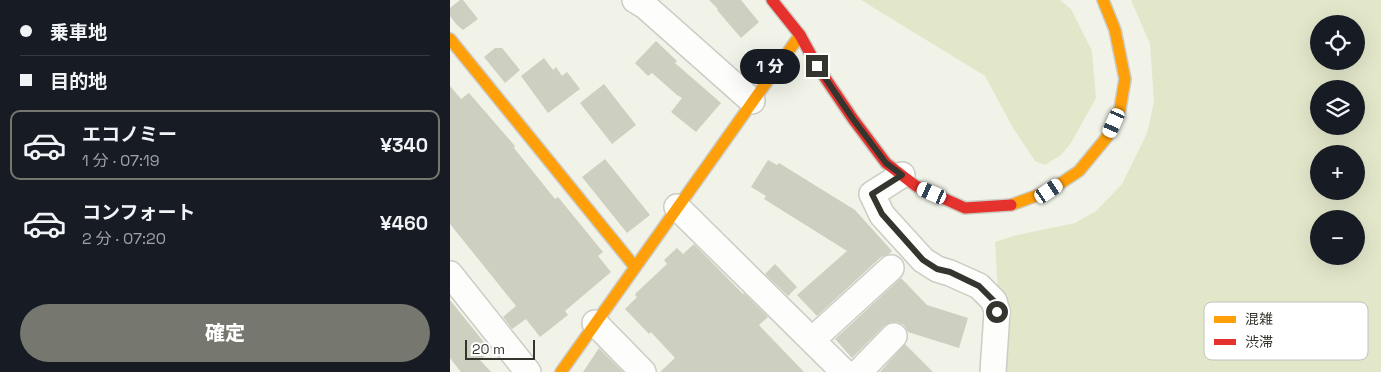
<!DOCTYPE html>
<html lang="ja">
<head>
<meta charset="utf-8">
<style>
  body { margin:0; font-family:"Space Grotesk","Noto Sans JP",sans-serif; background:#242831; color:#f1f3f6; height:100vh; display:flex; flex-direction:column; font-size:19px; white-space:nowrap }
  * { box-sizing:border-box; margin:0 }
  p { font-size:16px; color:#9ea1a6 }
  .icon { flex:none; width:28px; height:28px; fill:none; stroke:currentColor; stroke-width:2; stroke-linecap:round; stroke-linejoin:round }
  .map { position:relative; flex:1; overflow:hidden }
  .side { display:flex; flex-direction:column; background:#171b24; width:450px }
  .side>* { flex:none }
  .top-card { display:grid; align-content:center; height:110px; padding:0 20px; background:#171b24 }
  .buttons { position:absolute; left:860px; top:15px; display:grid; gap:10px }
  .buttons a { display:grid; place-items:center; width:55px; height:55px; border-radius:50%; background:#171b24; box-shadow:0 5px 20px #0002; font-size:25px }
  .scale { position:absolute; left:15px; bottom:12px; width:70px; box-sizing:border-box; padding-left:5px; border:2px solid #34352e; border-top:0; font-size:14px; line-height:18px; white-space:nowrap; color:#34352e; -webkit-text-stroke:4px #fff; paint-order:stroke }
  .end { position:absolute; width:22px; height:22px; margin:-11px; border:6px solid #34352e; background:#fff; box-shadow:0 0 0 2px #fff }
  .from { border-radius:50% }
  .bubble { position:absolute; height:35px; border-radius:18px; background:#171b24; box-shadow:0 5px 20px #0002; font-size:16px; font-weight:800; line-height:35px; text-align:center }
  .car { position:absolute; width:15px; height:30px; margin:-15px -8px; border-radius:6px; box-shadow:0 0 4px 1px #0007; background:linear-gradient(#fff 24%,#345 0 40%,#fff 0 76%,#345 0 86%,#fff 0) }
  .top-card b { display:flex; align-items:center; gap:18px; height:48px; font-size:19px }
  .top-card b+b { border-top:1px solid #363941 }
  .top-card i { width:12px; height:12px; background:#f1f3f6 }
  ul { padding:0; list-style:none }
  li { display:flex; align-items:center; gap:15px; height:70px; margin:0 10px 8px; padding:0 10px; border:2px solid transparent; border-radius:10px }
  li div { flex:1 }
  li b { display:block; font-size:19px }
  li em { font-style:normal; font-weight:800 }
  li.active { border-color:#76786f }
  li>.icon { width:45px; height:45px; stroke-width:1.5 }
  .primary-button { display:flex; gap:10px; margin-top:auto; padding:10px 20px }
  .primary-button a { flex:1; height:58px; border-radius:30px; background:#76786f; color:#fff; font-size:20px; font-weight:800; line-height:58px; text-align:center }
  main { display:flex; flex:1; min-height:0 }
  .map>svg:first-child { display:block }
</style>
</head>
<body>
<main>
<section class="side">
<div class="top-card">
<b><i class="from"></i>乗車地</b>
<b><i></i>目的地</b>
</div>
<ul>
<li class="active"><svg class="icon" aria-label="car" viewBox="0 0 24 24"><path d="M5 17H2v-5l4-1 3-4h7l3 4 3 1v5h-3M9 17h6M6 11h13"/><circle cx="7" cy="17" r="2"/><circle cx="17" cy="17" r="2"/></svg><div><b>エコノミー</b><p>1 分 · 07:19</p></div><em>¥340</em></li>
<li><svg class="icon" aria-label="car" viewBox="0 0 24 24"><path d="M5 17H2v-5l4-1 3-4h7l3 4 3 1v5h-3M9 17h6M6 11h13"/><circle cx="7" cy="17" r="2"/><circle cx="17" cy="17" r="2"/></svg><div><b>コンフォート</b><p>2 分 · 07:20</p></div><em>¥460</em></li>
</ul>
<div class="primary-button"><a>確定</a></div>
</section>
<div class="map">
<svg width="931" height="372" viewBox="0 0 931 372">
  <rect width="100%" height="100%" fill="#f1f3e8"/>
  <path fill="#e3e7ca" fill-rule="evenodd" d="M411,0h199l11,9 21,42 4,47 -25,45 -10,12 -16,10 -10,-4 -22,-33 -28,-52z
    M681,0h250v372h-378l-8,-130 18,-6 62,-13 21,-12 26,-27 25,-51 7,-31 -4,-58zM869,24h37v37h-37zM869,89h37v37h-37zM869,154h37v37h-37zM869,219h37v37h-37z"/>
  <path fill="#cdcfc0" d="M10,0h3l15,19 -15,11 -6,-5 -7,-9v-8z
    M259,0h32l18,22 -18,16 -24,-28 1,-1z
    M206,41l21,20 -2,2 46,40 -25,29 -25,-20 11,-14 -5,-3 -25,-22 -4,3 -13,-13z
    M45,48h7l18,22 -15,13 -21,-26z
    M94,58l9,12 3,-3 6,9 5,-4 13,17 -32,24 -27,-37z
    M154,84l32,41 -24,19 -32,-41z
    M0,86l11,13 8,-6 46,53 -1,2 41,51 3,-2 45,55 -5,4 13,16 -46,39 3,4 -28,22 -14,-18 -14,10 -9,-12 13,-11 -66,-82z
    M155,159l45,56 -23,18 -45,-56z
    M318,160l9,5 2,-2 76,47 37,41 -3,3 -8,3 -64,59 -20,-21 50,-44 -83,-52 2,-3 -15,-9z
    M244,244l49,50 1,-1 24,24 -9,8 45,47h-144l15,-14 -24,-26 -2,2 -24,-25 12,-12 -2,-2 1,-2 31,-29 -3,-4 13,-12 6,6z
    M325,264l22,23 -9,9 -23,-22z
    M451,278l26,27 41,13 -9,30 -51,-16 -4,-7 -7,-3h-6l-7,4 -32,32 -17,-19z
    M0,300l41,51 -11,9 11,12h-30l-11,-14z
    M455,344l28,28h-53z
    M149,348l24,24h-40z"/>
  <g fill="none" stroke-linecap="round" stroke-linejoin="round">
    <g stroke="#cbccc4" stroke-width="28">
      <path id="street" d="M185,0l10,6 107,95
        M452,175l-30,19 10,21 41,45 14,9 13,4 29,13 15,15 3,11 -4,60
        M227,207l167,165
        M0,274l78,98
        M145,323l48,49
        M362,340l79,-72
        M409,372l35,-36"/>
    </g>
    <g stroke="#cbccc4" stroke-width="14">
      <path id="slow" d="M0,39l185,228
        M561,205l38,-14 30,-20 28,-34 13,-28 5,-30 -10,-49 -12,-30
        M111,372l239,-337"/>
    </g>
    <g stroke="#cbccc4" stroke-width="14">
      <path id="jam" d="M322,0l28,35 17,31 36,53 33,44 30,23 49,22 46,-3"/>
    </g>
    <use href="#street" stroke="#fdfdfc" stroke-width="25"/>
    <use href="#slow" stroke="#ff9f0a" stroke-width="11"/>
    <use href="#jam" stroke="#e5322d" stroke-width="11"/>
  </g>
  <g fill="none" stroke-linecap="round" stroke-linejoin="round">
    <path stroke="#34352e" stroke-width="6" d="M367,66l36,53 33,44 16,12 -30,19 10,20 41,46 14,9 13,3 29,14 15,15 3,11"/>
  </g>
  <rect x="754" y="302" width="164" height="58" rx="8" fill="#fff" stroke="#c2c2c0" stroke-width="1"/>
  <rect x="764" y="316" width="22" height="7" fill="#ff9f0a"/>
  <rect x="764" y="339" width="22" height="6" fill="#e5322d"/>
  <g font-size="14" fill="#34352e">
    <text x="795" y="324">混雑</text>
    <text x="795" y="347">渋滞</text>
  </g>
</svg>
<div class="buttons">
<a><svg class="icon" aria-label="locate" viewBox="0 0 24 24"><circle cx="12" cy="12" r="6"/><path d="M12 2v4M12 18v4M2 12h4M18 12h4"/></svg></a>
<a><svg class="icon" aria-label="layers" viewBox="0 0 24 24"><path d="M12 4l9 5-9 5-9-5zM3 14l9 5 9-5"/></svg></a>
<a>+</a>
<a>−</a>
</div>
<div class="scale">20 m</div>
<i class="end from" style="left:547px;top:312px"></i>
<i class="end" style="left:367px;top:66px"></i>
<div class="bubble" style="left:290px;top:49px;width:60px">1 分</div>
<i class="car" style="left:664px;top:123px;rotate:204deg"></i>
<i class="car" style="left:599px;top:191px;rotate:56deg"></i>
<i class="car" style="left:482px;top:193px;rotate:294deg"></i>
</div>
</main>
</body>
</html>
